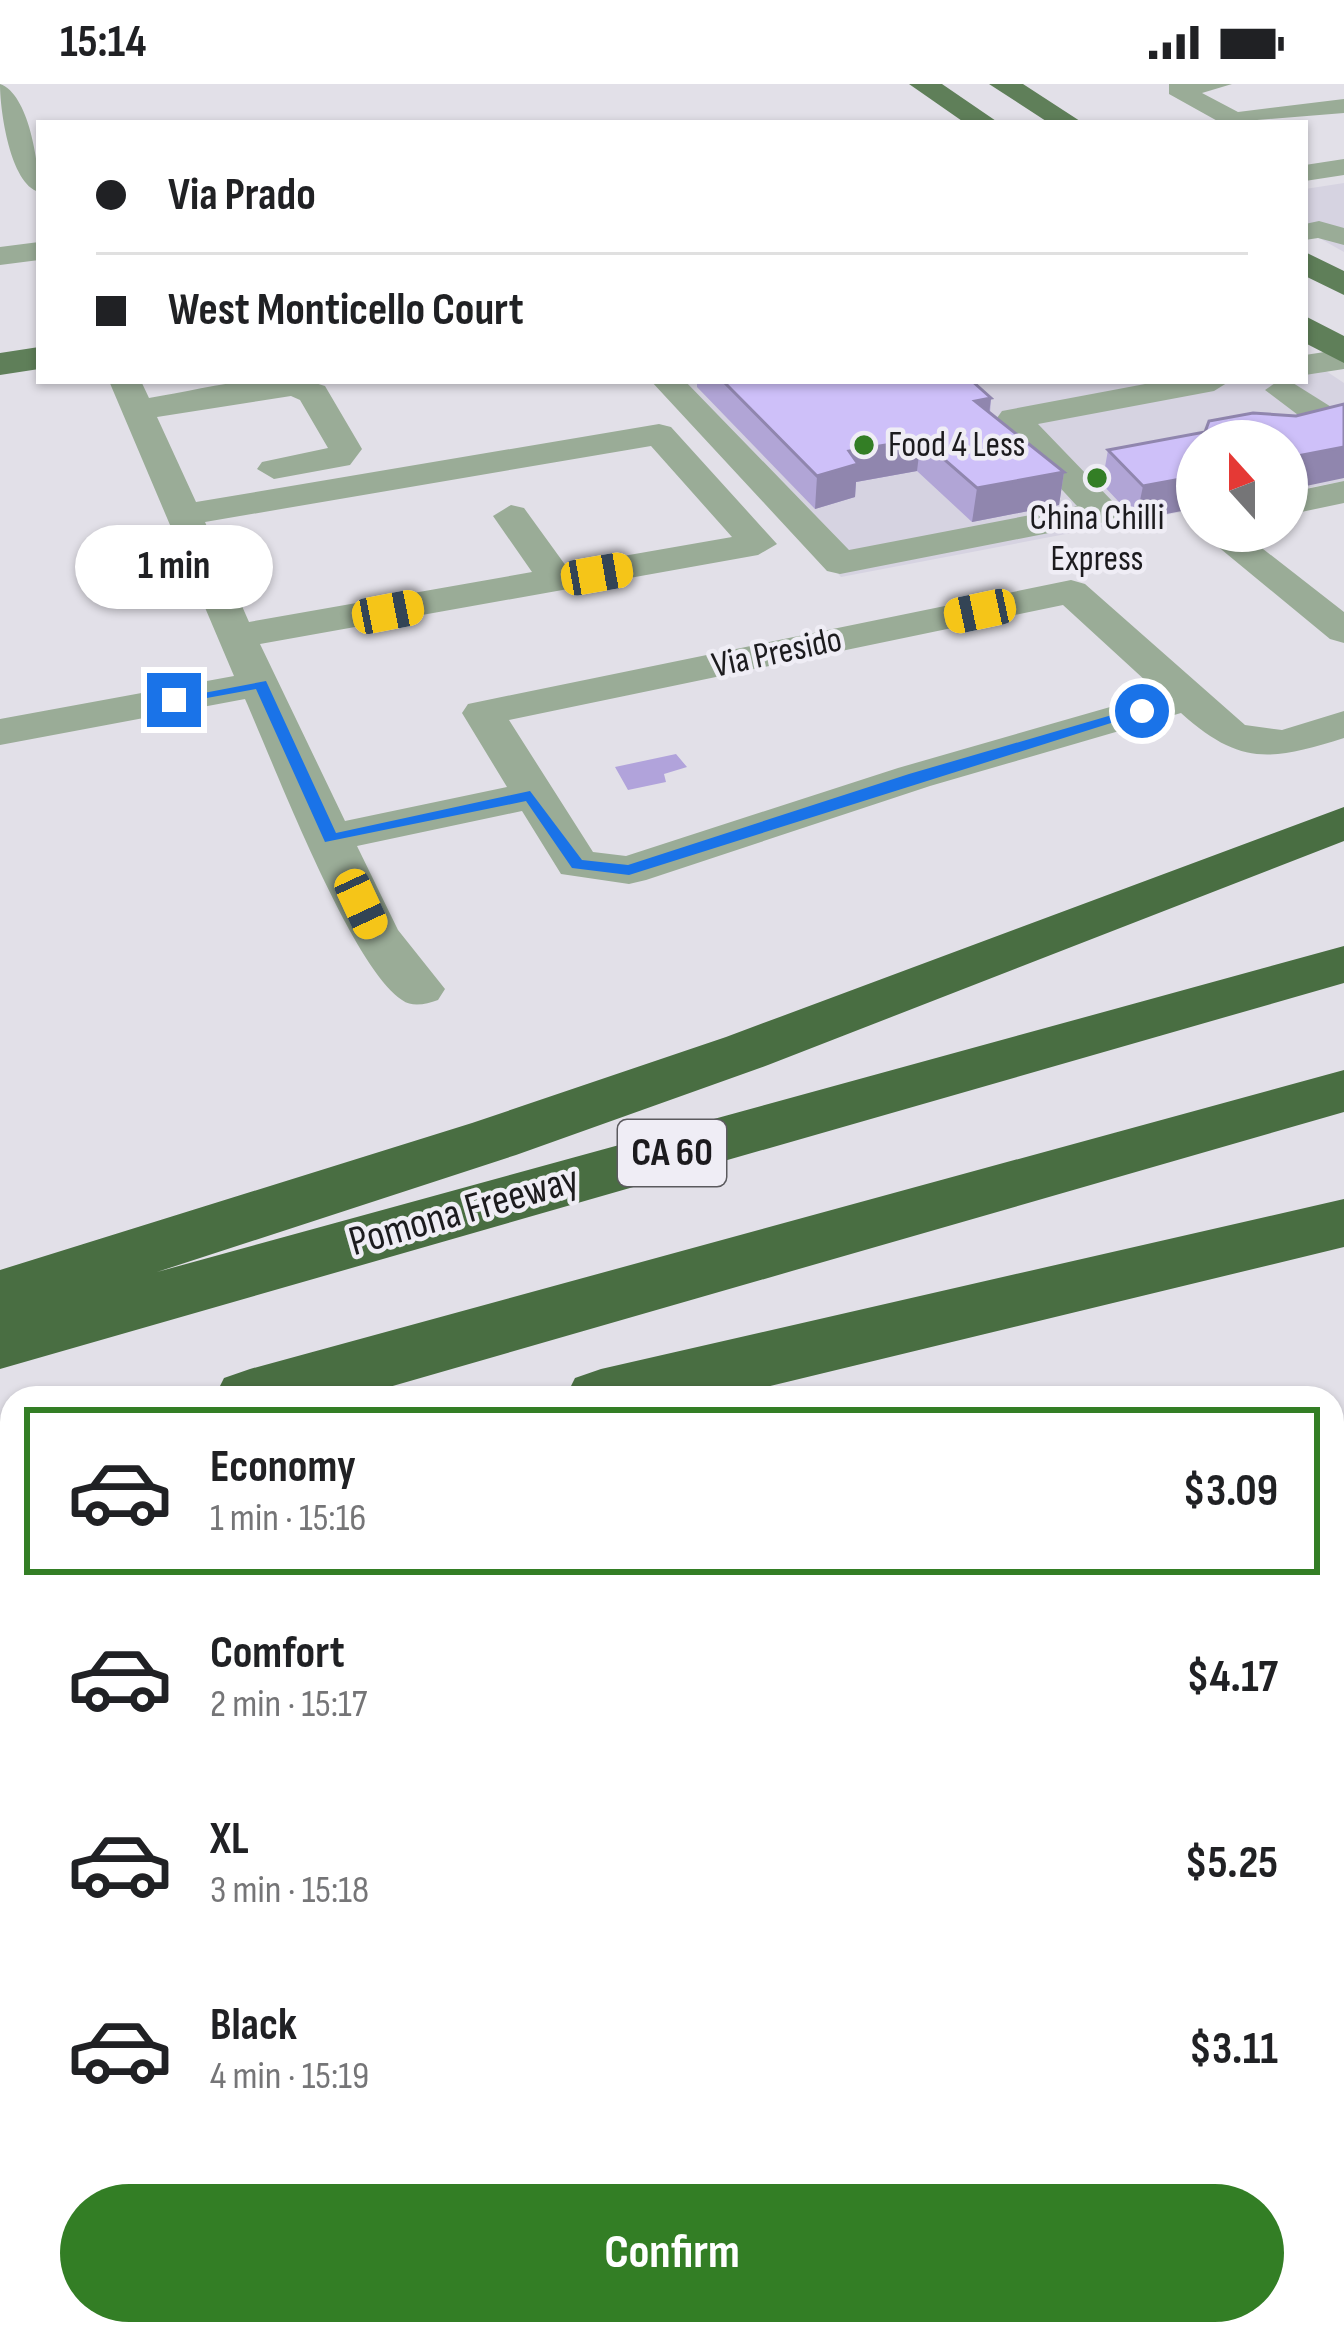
<!DOCTYPE html>
<html lang="en">
<head>
<meta charset="utf-8">
<style>
  body { margin:0; font-family:"Sofia Sans Condensed",sans-serif; background:#f6f6f6; color:#202124; height:100vh; display:flex; flex-direction:column; font-size:45px; white-space:nowrap }
  * { box-sizing:border-box; margin:0 }
  p { font-size:39px; color:#757577 }
  .icon { flex:none; width:66px; height:66px; fill:none; stroke:currentColor; stroke-width:2; stroke-linecap:round; stroke-linejoin:round }
  .map { position:relative; flex:1; overflow:hidden }
  .side { position:absolute; left:0px; top:1302px; width:1344px; height:960px; display:flex; flex-direction:column; background:#fff; border-radius:36px 36px 0 0; box-shadow:0 3px 9px #0004 }
  .side>* { flex:none }
  .banner { position:absolute; left:36px; top:36px; width:1272px; height:264px; border-radius:0px; box-shadow:0 3px 9px #0004; display:grid; align-content:center; height:264px; padding:0 60px; background:#fff }
  .needle { width:78px; rotate:339deg }
  .controls { position:absolute; left:1176px; top:336px; display:grid; gap:24px }
  .controls a { display:grid; place-items:center; width:132px; height:132px; border-radius:50%; background:#fff; box-shadow:0 3px 9px #0004; font-size:60px }
  .end { position:absolute; width:54px; height:54px; margin:-27px; border:15px solid #1a73e8; background:#fff; box-shadow:0 0 0 6px #fff }
  .from { border-radius:50% }
  .bubble { position:absolute; height:84px; border-radius:42px; background:#fff; box-shadow:0 3px 9px #0004; font-size:39px; font-weight:700; line-height:84px; text-align:center }
  .car { position:absolute; width:36px; height:72px; margin:-36px -18px; border-radius:15px; box-shadow:0 0 9px 3px #0007; background:linear-gradient(#f5c518 24%,#345 0 40%,#f5c518 0 76%,#345 0 86%,#f5c518 0) }
  .banner b { display:flex; align-items:center; gap:42px; height:114px; font-size:45px }
  .banner b+b { border-top:3px solid #e0e0e0 }
  .banner i { width:30px; height:30px; background:#202124 }
  ul { padding:21px 0 0; list-style:none }
  li { display:flex; align-items:center; gap:36px; height:168px; margin:0 24px 18px; padding:0 36px; border:6px solid transparent; border-radius:0px }
  li div { flex:1 }
  li b { display:block; font-size:45px }
  li em { font-style:normal; font-weight:700 }
  li.selected { border-color:#337e25 }
  li>.icon { width:108px; height:108px; stroke-width:1.5 }
  .cta { display:flex; gap:24px; margin-top:auto; padding:24px 60px }
  .cta a { flex:1; height:138px; border-radius:72px; background:#337e25; color:#fff; font-size:48px; font-weight:700; line-height:138px; text-align:center }
  .status { display:flex; justify-content:space-between; align-items:center; height:84px; padding:0 60px; background:#fff; direction:ltr }
  .status svg { height:33px; fill:currentColor }
  .map>svg:first-child { display:block }
</style>
</head>
<body>
<div class="status"><b>15:14</b><svg viewBox="0 0 49 12"><path d="M0 12V9h3v3zM5 12V6h3v6zM10 12V3h3v9zM15 12V0h3v12zM26 1h20v11H26zM47 4h2v5h-2z"/></svg></div>
<div class="map">
<svg width="1344" height="2262" viewBox="0 0 1344 2262">
  <rect width="100%" height="100%" fill="#e2e0e8"/>
  <path fill="#d6d3e1" d="M1344,99v69l-39,-22v-41z
    M1305,273l39,26v98l-57,11v-51h-90v68l-356,68 -178,-196h642z"/>
  <path fill="#b1a3db" d="M676,670l11,13 -23,7 2,8 -38,8 -13,-23z"/>
  <g fill="none" stroke-linecap="round" stroke-linejoin="round">
    <path fill="#9aac97" fill-rule="evenodd" d="M0,0c29,10 39,80 39,108 -29,-8 -39,-82 -39,-108z
      M1169,0h63l-30,9 36,19 106,-13v14l-123,10 -52,-29z
      M1344,75v16l-39,6v-16z
      M1319,137l25,7v17l-26,-7 -13,2v-16z
      M39,158v18l-39,5v-18z
      M1344,265v20l-39,6v-20z
      M109,297h32l8,17c54,-8 123,-30 176,-12l37,63 -12,16 -76,14 -17,-10 5,-7 66,-14 -28,-48 -9,-4 -134,21 39,85 463,-78 12,3 106,117 -19,11 -498,89 85,177 162,-34 -45,-74 6,-9 603,-124 14,4 160,141 37,5 62,-19v27c-73,23 -104,28 -163,-25l-251,73 -284,94 -17,4 -68,-10 -39,-63 -165,35 41,84 47,59 -7,11c-12,4 -25,8 -36,0 -51,-33 -129,-238 -157,-301l-245,46v-26l234,-43zM651,362l81,91 -166,29 -42,-58 -13,-3 -18,11 39,56 -283,50 -44,-100zM1063,521l96,88 -261,75 -272,88 -33,-4 -84,-132z
      M651,297h34l164,169 228,-44 -75,-81 -5,-7 5,-7 159,-30h69l-16,10 -176,33 77,80 5,8 -5,8 -275,54 -13,-3z
      M1278,297l15,2 51,32v18l-57,12 -52,-4 5,-7 66,-13 -41,-31z
      M1344,397v22l-57,12v-22z
      M1199,447h41l104,81v31l-14,-4z
      M962,2250h90l5,12h-90z"/>
    <path fill="#5f7f59" fill-rule="evenodd" d="M909,0h33l57,39h-34z
      M989,0h34l60,39h-34z
      M1305,168l39,19v24l-39,-19z
      M1305,232l39,20v27l-39,-20z
      M39,263v22l-39,6v-22z"/>
    <path fill="#496e42" fill-rule="evenodd" d="M1344,723v34l-576,224 -252,90 -359,117 1187,-326v37l-1344,386v-99l472,-147 254,-86z
      M1344,986v42l-993,286h-137l10,-20 26,-9z
      M1344,1115v48l-623,151h-156l10,-20 26,-9z
      M12,1350v62l-12,3v-62z"/>
  </g>
  <path fill="#b1a5d6" d="M697,297l294,17 -1,15 74,59 -5,33 -87,17 -55,-51 -61,11 -1,15 -40,12 -118,-122z
    M1253,329l-117,107 -34,-36 6,-34 97,-18z"/>
  <path fill="#9086ae" d="M991,314l-4,32 -12,-29z
    M921,355l-4,32 -61,11 -1,15 -40,12 2,-33 32,-25z
    M1344,363v31l-57,12v-32z
    M1064,388l-5,33 -87,17 5,-34z
    M1197,392v32l-61,12 7,-34z"/>
  <path fill="#cec0f9" stroke="#9086ae" stroke-width="3" d="M723,297h249l19,17 -16,3 89,71 -87,16 -56,-49 -72,12 9,13 -41,12z
    M1344,320v43l-57,11v-17h-90v35l-54,10 -35,-36 97,-18 4,-11 44,-8 43,3z"/>
  <path fill="#1a73e8" d="M266,597l70,152 194,-42 52,69 46,5 281,-91 227,-66 13,3 -520,164 -57,-7 -46,-67 -201,41 -69,-153 -82,15 -7,-4z"/>
  <g fill="#337e25" stroke="#efedf5" stroke-width="4.5">
    <circle cx="864" cy="361" r="12"/>
    <circle cx="1097" cy="394" r="12"/>
  </g>
  <g text-anchor="middle" dominant-baseline="central" stroke-width="9" stroke-linejoin="round" paint-order="stroke">
    <g font-size="36" fill="#1c1b1e" stroke="#efedf5" text-anchor="start">
      <text x="888" y="361">Food 4 Less</text>
      <text x="1097" y="434" text-anchor="middle">China Chilli<tspan x="1097" dy="41">Express</tspan></text>
    </g>
    <g font-size="36" fill="#1c1b1e" stroke="#efedf5">
      <text transform="translate(777 569) rotate(-12)">Via Presido</text>
    </g>
    <rect fill="#efedf5" stroke="#5b5a5e" stroke-width="3" x="618" y="1036" width="108" height="66" rx="9"/>
    <g font-size="39" font-weight="bold" fill="#1c1b1e">
      <text x="672" y="1069">CA 60</text>
    </g>
    <g font-size="42" fill="#1c1b1e" stroke="#efedf5">
      <text transform="translate(464 1127) rotate(-16)">Pomona Freeway</text>
    </g>
  </g>
</svg>
<div class="controls">
<a><svg class="needle" viewBox="-14 -14 28 28"><path d="M0-13l5 13h-10z" fill="#e53935"/><path d="M0 13l5-13h-10z" fill="#757577"/></svg></a>
</div>
<i class="end from" style="left:1142px;top:627px"></i>
<i class="end" style="left:174px;top:616px"></i>
<div class="bubble" style="left:75px;top:441px;width:198px">1 min</div>
<i class="car" style="left:597px;top:490px;rotate:80deg"></i>
<i class="car" style="left:980px;top:527px;rotate:258deg"></i>
<i class="car" style="left:388px;top:528px;rotate:79deg"></i>
<i class="car" style="left:361px;top:820px;rotate:155deg"></i>
<div class="banner">
<b><i class="from"></i>Via Prado</b>
<b><i></i>West Monticello Court</b>
</div>
<section class="side">
<ul>
<li class="selected"><svg class="icon" aria-label="car" viewBox="0 0 24 24"><path d="M5 17H2v-5l4-1 3-4h7l3 4 3 1v5h-3M9 17h6M6 11h13"/><circle cx="7" cy="17" r="2"/><circle cx="17" cy="17" r="2"/></svg><div><b>Economy</b><p>1 min · 15:16</p></div><em>$3.09</em></li>
<li><svg class="icon" aria-label="car" viewBox="0 0 24 24"><path d="M5 17H2v-5l4-1 3-4h7l3 4 3 1v5h-3M9 17h6M6 11h13"/><circle cx="7" cy="17" r="2"/><circle cx="17" cy="17" r="2"/></svg><div><b>Comfort</b><p>2 min · 15:17</p></div><em>$4.17</em></li>
<li><svg class="icon" aria-label="car" viewBox="0 0 24 24"><path d="M5 17H2v-5l4-1 3-4h7l3 4 3 1v5h-3M9 17h6M6 11h13"/><circle cx="7" cy="17" r="2"/><circle cx="17" cy="17" r="2"/></svg><div><b>XL</b><p>3 min · 15:18</p></div><em>$5.25</em></li>
<li><svg class="icon" aria-label="car" viewBox="0 0 24 24"><path d="M5 17H2v-5l4-1 3-4h7l3 4 3 1v5h-3M9 17h6M6 11h13"/><circle cx="7" cy="17" r="2"/><circle cx="17" cy="17" r="2"/></svg><div><b>Black</b><p>4 min · 15:19</p></div><em>$3.11</em></li>
</ul>
<div class="cta"><a>Confirm</a></div>
</section>
</div>
</body>
</html>
